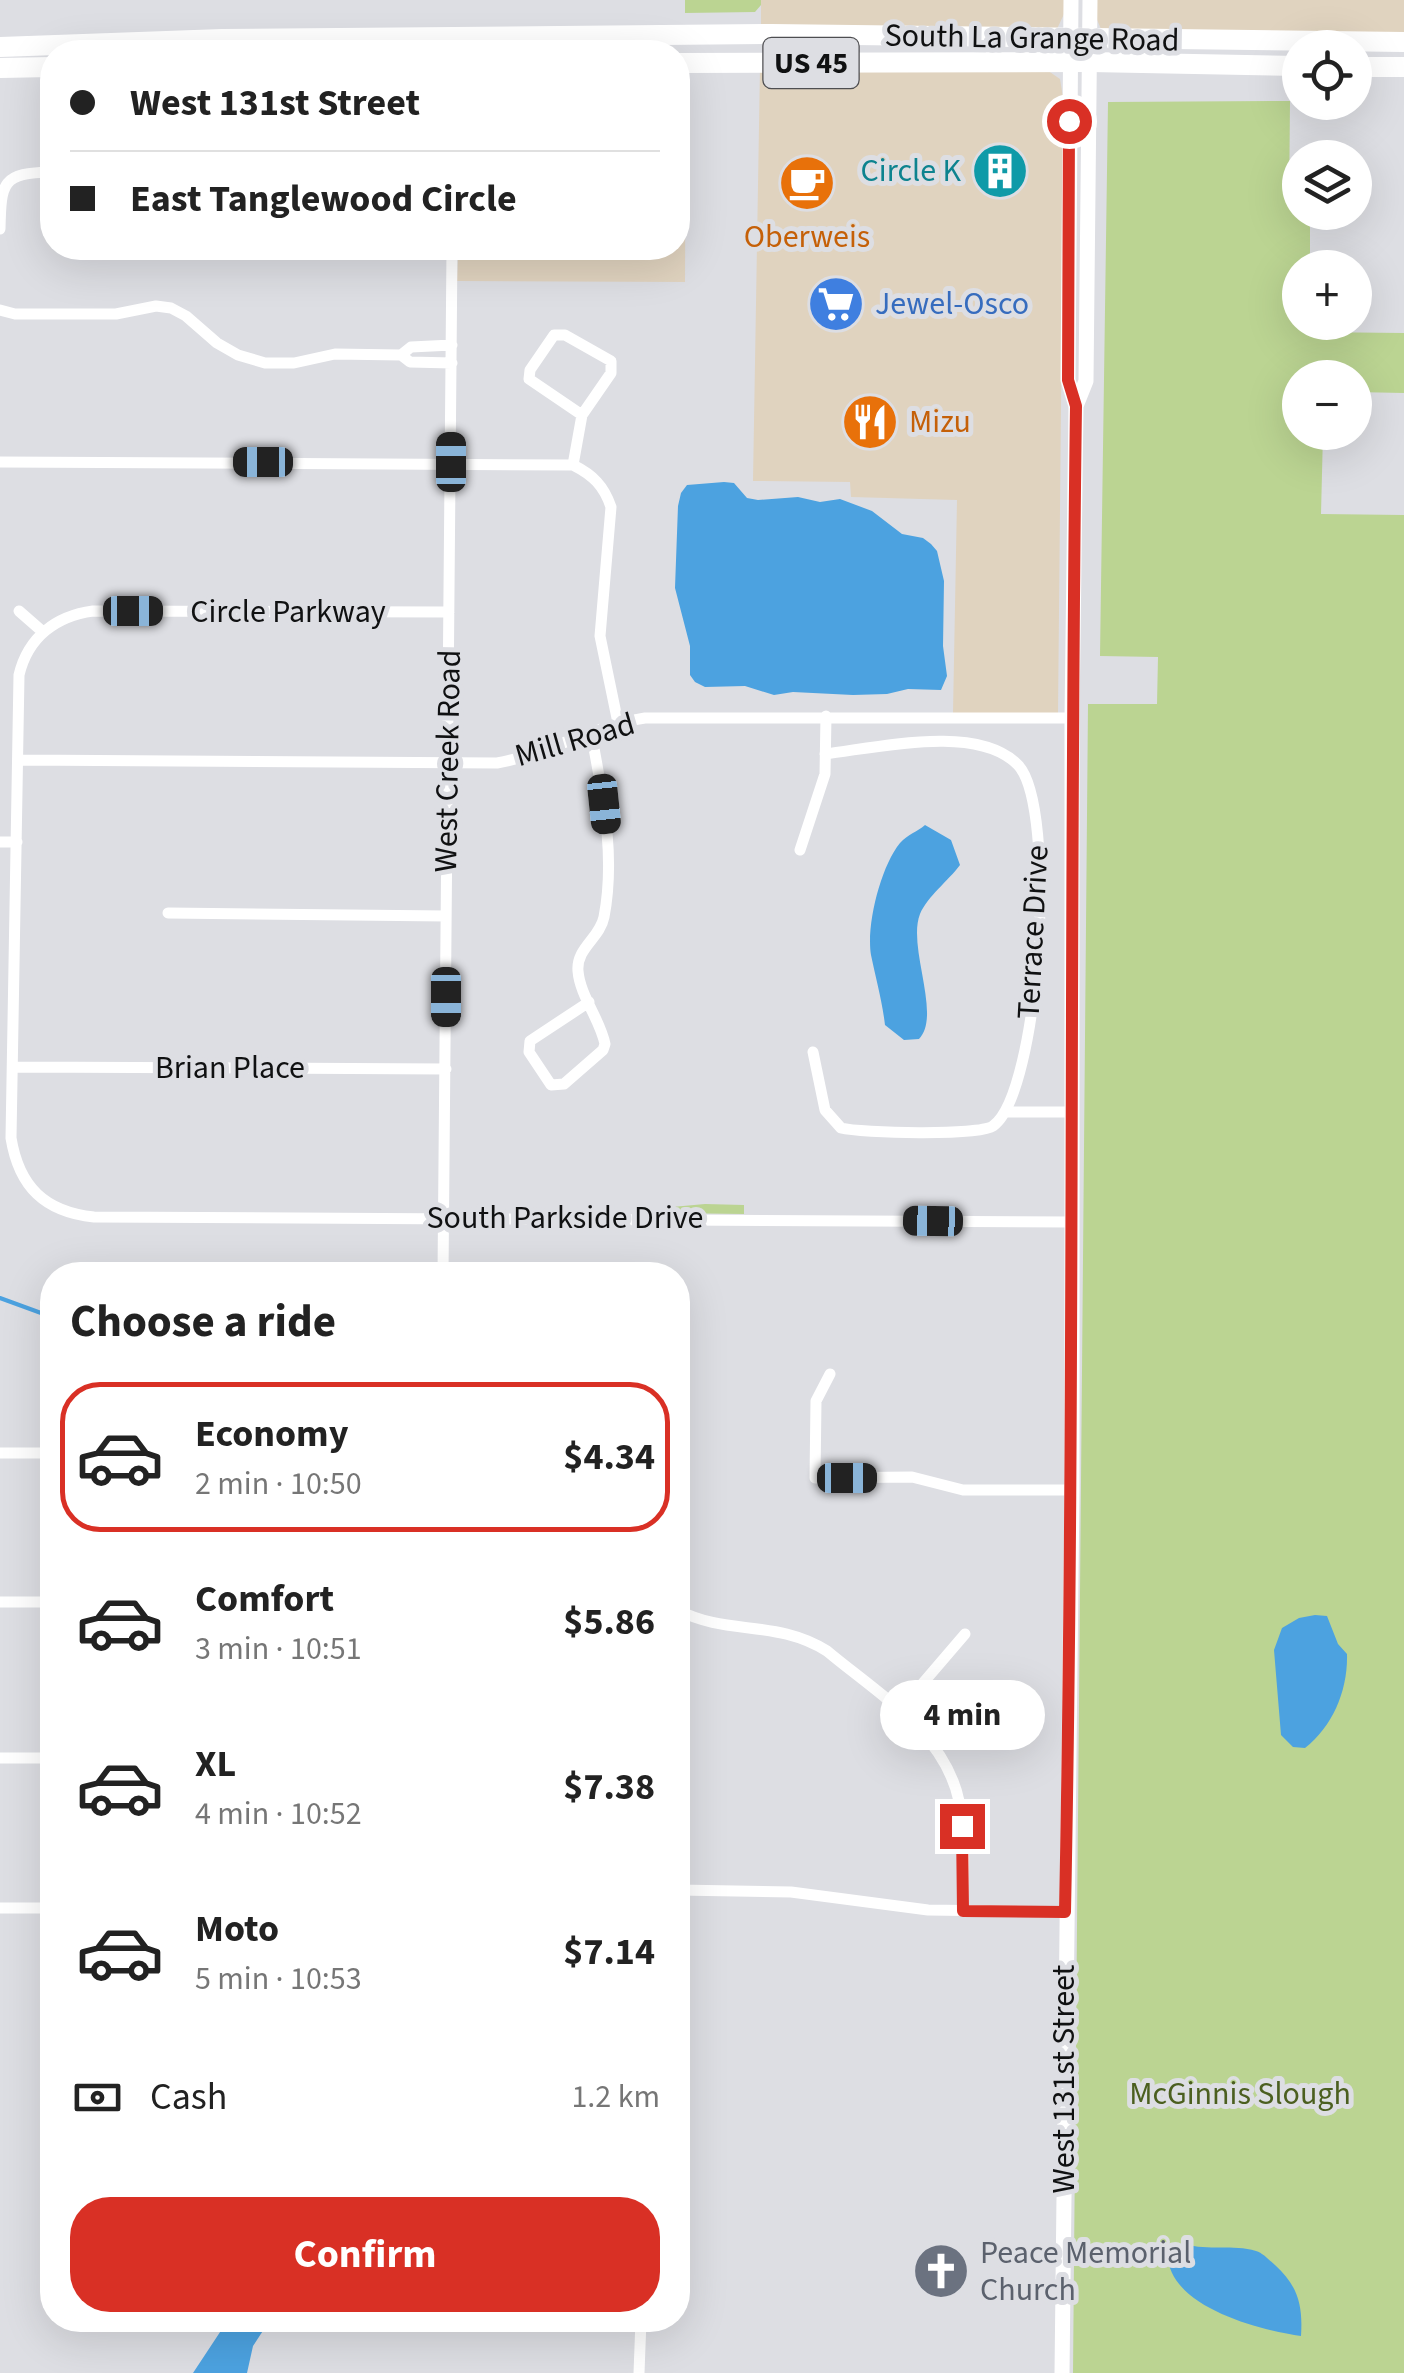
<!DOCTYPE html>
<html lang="en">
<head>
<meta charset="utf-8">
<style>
  body { margin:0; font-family:"Source Sans 3",sans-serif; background:#f6f6f6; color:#222; height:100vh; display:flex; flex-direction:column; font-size:38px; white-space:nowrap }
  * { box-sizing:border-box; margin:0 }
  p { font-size:32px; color:#767676 }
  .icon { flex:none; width:55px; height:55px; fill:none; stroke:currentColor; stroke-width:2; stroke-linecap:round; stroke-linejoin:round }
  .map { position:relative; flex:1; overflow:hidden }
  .side { position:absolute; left:40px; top:1262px; width:650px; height:1070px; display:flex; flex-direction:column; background:#fff; border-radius:40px; box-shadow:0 10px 40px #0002 }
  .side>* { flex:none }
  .hud { position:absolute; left:40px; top:40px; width:650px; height:220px; border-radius:40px; box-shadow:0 10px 40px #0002; display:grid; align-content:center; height:220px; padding:0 30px; background:#fff }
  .fabs { position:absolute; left:1282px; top:30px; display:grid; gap:20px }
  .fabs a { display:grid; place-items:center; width:90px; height:90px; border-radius:50%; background:#fff; box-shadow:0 10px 40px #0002; font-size:50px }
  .end { position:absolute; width:45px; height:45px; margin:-22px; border:12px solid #d93025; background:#fff; box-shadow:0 0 0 5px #fff }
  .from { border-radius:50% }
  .bubble { position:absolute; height:70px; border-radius:35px; background:#fff; box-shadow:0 10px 40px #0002; font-size:32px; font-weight:700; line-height:70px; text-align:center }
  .car { position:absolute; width:30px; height:60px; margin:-30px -15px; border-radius:12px; box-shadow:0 0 8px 2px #0007; background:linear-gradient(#222 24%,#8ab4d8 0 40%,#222 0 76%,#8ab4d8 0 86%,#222 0) }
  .hud b { display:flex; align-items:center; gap:35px; height:95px; font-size:38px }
  .hud b+b { border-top:2px solid #e0e0e0 }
  .hud i { width:25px; height:25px; background:#222 }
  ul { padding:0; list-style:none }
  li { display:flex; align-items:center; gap:30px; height:150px; margin:0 20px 15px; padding:0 10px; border:5px solid transparent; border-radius:40px }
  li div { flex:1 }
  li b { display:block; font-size:38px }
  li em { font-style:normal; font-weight:700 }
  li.selected { border-color:#d93025 }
  li>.icon { width:90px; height:90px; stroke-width:1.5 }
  h2 { padding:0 30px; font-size:45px; line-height:120px }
  .pay { display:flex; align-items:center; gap:25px; height:110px; padding:0 30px; font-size:38px }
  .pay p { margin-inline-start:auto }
  .cta { display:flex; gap:20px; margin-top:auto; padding:20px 30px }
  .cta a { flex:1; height:115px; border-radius:40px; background:#d93025; color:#fff; font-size:40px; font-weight:700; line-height:115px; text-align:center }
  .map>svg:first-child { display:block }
</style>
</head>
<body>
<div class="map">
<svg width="1404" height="2373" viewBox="0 0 1404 2373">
  <rect width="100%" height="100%" fill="#dddee3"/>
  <path fill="#e0d3bf" d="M761,0h303v14l-7,15 -296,4z
    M1095,0h309v39l-303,-10 -6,-14z
    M678,65h8l-1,217 -228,-1 1,-33h220z
    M760,67l284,1 16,11 4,24 -6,611 -105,-1 4,-213 -106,-3 -1,-15 -97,-1z"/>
  <path fill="#bbd492" d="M685,0h76v5l-6,7 -70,1z
    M1290,101l-1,105 11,1v5l10,1v54l-10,1v54l9,1v9l95,1v60l-49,-1v-14h-55v54l23,1 -2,81 83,1v1858h-331l15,-1669h69l1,-47 -58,-1 8,-554z
    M705,1204l39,1v9l-72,-1v-6z"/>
  <path fill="#4ca2e0" d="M724,482l10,1 13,15 11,2 40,-3 22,5 20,-3 32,12 30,23 21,4 8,6 6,7 7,30 -1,65 4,30 -6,14 -33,-1 -21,5 -34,1 -60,-3 -19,3 -29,-9 -40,1 -10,-5 -5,-7v-29l-15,-58 3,-82 3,-13 6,-8z
    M925,825l26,15 9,25c-11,15 -33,32 -40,49 -13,33 22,101 -1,125l-15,1 -19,-15c-3,-25 -9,-46 -14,-70 -5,-30 10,-89 29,-112 8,-9 17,-11 25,-18z
    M1315,1615l12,1 11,28 9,10c1,36 -14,72 -42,94l-12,-1 -12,-12 -7,-85 8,-22 17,-10z
    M1185,2244c23,7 48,0 71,7 7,2 13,9 19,14 23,21 28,40 26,71 -43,-6 -139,-31 -133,-87z
    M228,2320h42l-17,26 -6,27h-54z"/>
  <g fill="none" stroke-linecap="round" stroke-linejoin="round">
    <path stroke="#4ca2e0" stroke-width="4" d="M0,1298l52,19"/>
    <path stroke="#fff" stroke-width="11" d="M0,229c1,-47 2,-56 52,-57
      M0,310l15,4h101l40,-8 15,2 15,8 31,27 21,12 27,8h29l41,-9 66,1 9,7 42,1
      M401,355l10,-8 41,-2
      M0,462l573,3c20,10 31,21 38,42l-11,129 18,87
      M573,465l9,-50 29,-42v-12l-46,-26h-11l-24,35 -1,9 53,36
      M19,611l24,21
      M449,612l-356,-1c-37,5 -65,26 -74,64l-8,463c8,49 34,74 83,79l978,5
      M19,760l478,3c51,-9 96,-37 148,-45h427
      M0,842h17
      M800,850l25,-76 1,-58
      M168,913l278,3
      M589,1002l-59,39 -1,11 22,33 13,-1 39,-34 2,-6c-5,-25 -25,-48 -27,-73 -2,-23 22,-33 26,-54 12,-63 -2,-124 -13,-185
      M813,1052l12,58 16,18c20,5 138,8 152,-2 47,-33 65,-319 25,-361 -40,-42 -142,-17 -193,-11
      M13,1067l433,2
      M1006,1112h66
      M443,1275l9,-1027
      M830,1374l-14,27 -1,77 97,-1 51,13h109
      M0,1453h52
      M0,1602h52
      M678,1610c49,26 98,9 149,41 50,42 118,82 132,150 7,35 4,74 4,110
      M899,1711l66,-77
      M0,1758h52
      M678,1890l113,2 137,18 137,2
      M0,1908h52
      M639,2373l2,-53"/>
    <path stroke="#fff" stroke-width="15" d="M1076,406l10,-25 4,-381
      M1062,2373l10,-883v-772l4,-312 -8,-26 3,-380"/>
    <path stroke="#fff" stroke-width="20" d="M0,47l222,-8 550,-5 632,8
      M678,63l412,-1 210,4
      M1355,67h49
      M0,68l52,-1"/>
  </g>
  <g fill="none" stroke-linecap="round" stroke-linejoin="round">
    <path stroke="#d93025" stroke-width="12" d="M962,1826l1,85 102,1c10,-502 4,-1004 11,-1506l-8,-26 1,-259"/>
  </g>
  <defs>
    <g id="building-disc" transform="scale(2.875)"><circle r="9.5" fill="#0f9aa8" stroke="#dddee3"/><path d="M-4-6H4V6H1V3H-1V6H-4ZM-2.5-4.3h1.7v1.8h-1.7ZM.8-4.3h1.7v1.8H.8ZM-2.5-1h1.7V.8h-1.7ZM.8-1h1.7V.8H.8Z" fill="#fff"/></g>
    <g id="cafe-disc" transform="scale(2.875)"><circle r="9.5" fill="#e8710a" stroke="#dddee3"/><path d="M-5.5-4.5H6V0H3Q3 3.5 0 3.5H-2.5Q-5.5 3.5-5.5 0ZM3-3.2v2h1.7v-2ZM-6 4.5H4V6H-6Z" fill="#fff"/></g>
    <g id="supermarket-disc" transform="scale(2.875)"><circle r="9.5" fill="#3f7fe0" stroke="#dddee3"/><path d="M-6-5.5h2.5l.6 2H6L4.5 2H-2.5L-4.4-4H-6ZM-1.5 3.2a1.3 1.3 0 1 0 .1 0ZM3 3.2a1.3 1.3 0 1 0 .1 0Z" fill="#fff"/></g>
    <g id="restaurant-disc" transform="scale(2.875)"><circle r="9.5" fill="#e8710a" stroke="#dddee3"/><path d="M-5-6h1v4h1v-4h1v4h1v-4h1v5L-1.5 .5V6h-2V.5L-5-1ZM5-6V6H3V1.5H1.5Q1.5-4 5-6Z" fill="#fff"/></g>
    <g id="church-disc" transform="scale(2.875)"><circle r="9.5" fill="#6b7280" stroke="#dddee3"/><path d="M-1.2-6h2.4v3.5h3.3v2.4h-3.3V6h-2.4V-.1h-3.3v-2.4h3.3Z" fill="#fff"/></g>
  </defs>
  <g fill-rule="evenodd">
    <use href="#building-disc" x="1000" y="171"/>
    <use href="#cafe-disc" x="807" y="183"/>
    <use href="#supermarket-disc" x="836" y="304"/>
    <use href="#restaurant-disc" x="870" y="422"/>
    <use href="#church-disc" x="941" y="2271"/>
  </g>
  <g text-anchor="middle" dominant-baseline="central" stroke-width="10" stroke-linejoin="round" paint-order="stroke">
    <rect fill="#dddee3" stroke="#4e4e51" stroke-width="2.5" x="763.5" y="38" width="95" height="50" rx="8"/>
    <g font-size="30" font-weight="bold" fill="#101112">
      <text x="811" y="63">US 45</text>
    </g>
    <g font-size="32" fill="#101112" stroke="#dddee3">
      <text transform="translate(1032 38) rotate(1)">South La Grange Road</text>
      <text x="288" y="612">Circle Parkway</text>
      <text transform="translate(575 740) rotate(-16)">Mill Road</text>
      <text transform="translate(448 761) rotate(-89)">West Creek Road</text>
      <text transform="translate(1033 932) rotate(-87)">Terrace Drive</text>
      <text x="230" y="1068">Brian Place</text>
      <text x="565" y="1218">South Parkside Drive</text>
      <text transform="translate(1064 2079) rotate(-90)">West 131st Street</text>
    </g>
    <g font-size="32" fill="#0d838f" stroke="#dddee3" text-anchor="end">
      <text x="961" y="171">Circle K</text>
    </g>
    <g font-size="32" fill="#c56008" stroke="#dddee3">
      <text x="807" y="237">Oberweis</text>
      <text x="909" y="422" text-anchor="start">Mizu</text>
    </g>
    <g font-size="32" fill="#366cbe" stroke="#dddee3" text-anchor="start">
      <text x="875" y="304">Jewel-Osco</text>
    </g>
    <g font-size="32" fill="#4b5f1f" stroke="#dddee3">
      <text x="1240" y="2094">McGinnis Slough</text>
    </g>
    <g font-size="32" fill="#5b616d" stroke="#dddee3" text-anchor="start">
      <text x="980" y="2253">Peace Memorial<tspan x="980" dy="37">Church</tspan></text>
    </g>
  </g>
</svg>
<div class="fabs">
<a><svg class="icon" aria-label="locate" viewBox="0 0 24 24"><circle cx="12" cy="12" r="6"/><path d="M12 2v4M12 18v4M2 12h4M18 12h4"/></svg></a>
<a><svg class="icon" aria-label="layers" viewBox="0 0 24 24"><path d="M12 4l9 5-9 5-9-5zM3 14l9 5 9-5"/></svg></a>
<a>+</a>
<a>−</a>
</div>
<i class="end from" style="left:1069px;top:121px"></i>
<i class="end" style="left:962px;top:1826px"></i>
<div class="bubble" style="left:880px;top:1680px;width:165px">4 min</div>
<i class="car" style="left:263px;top:462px;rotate:270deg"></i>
<i class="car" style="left:451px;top:462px;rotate:0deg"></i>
<i class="car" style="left:133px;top:611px;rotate:90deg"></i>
<i class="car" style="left:604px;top:804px;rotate:174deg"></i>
<i class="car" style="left:446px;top:997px;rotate:180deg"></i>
<i class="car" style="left:933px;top:1221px;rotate:271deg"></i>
<i class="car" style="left:847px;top:1478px;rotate:90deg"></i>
<div class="hud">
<b><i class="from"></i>West 131st Street</b>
<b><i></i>East Tanglewood Circle</b>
</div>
<section class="side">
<h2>Choose a ride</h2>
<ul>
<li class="selected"><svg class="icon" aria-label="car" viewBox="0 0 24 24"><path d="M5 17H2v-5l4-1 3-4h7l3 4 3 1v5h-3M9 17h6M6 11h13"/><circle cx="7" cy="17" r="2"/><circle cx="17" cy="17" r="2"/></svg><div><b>Economy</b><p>2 min · 10:50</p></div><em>$4.34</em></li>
<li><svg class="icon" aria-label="car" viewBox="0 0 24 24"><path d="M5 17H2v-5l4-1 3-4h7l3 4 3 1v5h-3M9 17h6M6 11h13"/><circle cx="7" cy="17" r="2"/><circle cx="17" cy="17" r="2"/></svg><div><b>Comfort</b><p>3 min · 10:51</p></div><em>$5.86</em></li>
<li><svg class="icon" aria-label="car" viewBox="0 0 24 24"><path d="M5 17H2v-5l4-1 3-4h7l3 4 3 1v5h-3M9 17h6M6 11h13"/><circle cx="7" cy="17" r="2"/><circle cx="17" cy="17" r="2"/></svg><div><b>XL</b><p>4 min · 10:52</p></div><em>$7.38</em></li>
<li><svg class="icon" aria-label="car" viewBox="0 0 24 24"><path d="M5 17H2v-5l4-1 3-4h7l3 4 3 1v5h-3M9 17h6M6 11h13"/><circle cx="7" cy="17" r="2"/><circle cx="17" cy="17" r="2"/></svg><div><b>Moto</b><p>5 min · 10:53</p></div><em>$7.14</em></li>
</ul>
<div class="pay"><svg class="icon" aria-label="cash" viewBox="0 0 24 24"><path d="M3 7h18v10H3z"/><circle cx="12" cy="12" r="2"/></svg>Cash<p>1.2 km</p></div>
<div class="cta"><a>Confirm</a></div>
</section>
</div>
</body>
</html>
